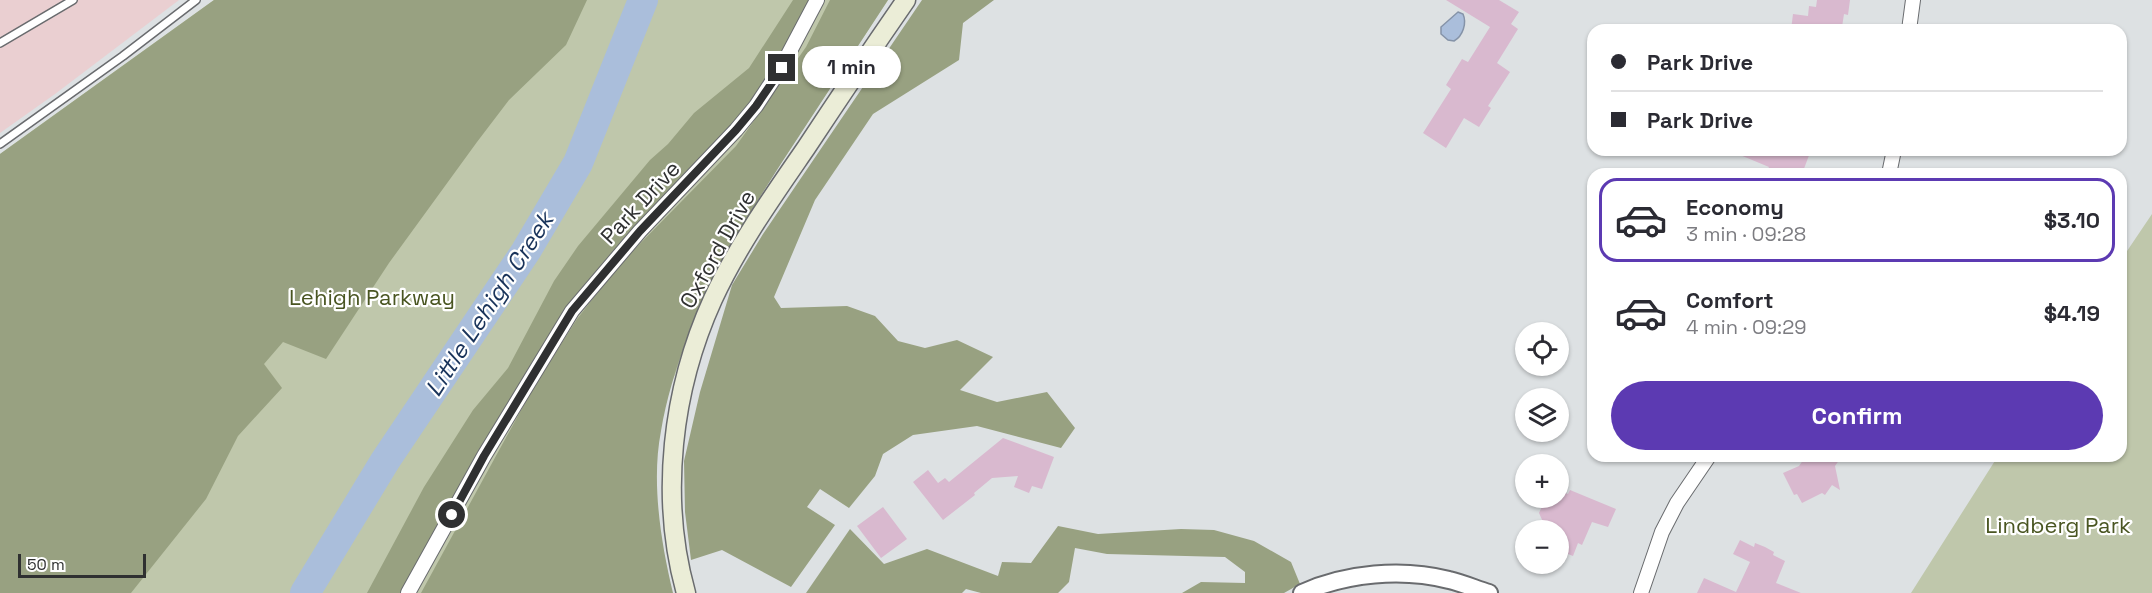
<!DOCTYPE html>
<html lang="en">
<head>
<meta charset="utf-8">
<style>
  body { margin:0; font-family:"Space Grotesk",sans-serif; background:#f2f2f3; color:#2b2b33; height:100vh; display:flex; flex-direction:column; font-size:22px; white-space:nowrap }
  * { box-sizing:border-box; margin:0 }
  p { font-size:20px; color:#7c7c81 }
  .icon { flex:none; width:33px; height:33px; fill:none; stroke:currentColor; stroke-width:2; stroke-linecap:round; stroke-linejoin:round }
  .map { position:relative; flex:1; overflow:hidden }
  .side { position:absolute; left:1587px; top:168px; width:540px; height:294px; display:flex; flex-direction:column; background:#fff; border-radius:18px; box-shadow:0 2px 4px #0004 }
  .side>* { flex:none }
  .hud { position:absolute; left:1587px; top:24px; width:540px; height:132px; border-radius:18px; box-shadow:0 2px 4px #0004; display:grid; align-content:center; height:132px; padding:0 24px; background:#fff }
  .buttons { position:absolute; left:1515px; top:322px; display:grid; gap:12px }
  .buttons a { display:grid; place-items:center; width:54px; height:54px; border-radius:50%; background:#fff; box-shadow:0 2px 4px #0004; font-size:30px }
  .scale { position:absolute; left:18px; bottom:15px; width:128px; box-sizing:border-box; padding-left:6px; border:3px solid #2f3031; border-top:0; font-size:16px; line-height:21px; white-space:nowrap; color:#2f3031; -webkit-text-stroke:4px #fff; paint-order:stroke }
  .end { position:absolute; width:27px; height:27px; margin:-14px; border:8px solid #2f3031; background:#fff; box-shadow:0 0 0 3px #fff }
  .from { border-radius:50% }
  .bubble { position:absolute; height:42px; border-radius:21px; background:#fff; box-shadow:0 2px 4px #0004; font-size:20px; font-weight:800; line-height:42px; text-align:center }
  .hud b { display:flex; align-items:center; gap:21px; height:57px; font-size:22px }
  .hud b+b { border-top:2px solid #e1e1e2 }
  .hud i { width:15px; height:15px; background:#2b2b33 }
  ul { padding:10px 0 0; list-style:none }
  li { display:flex; align-items:center; gap:18px; height:84px; margin:0 12px 9px; padding:0 12px; border:3px solid transparent; border-radius:18px }
  li div { flex:1 }
  li b { display:block; font-size:22px }
  li em { font-style:normal; font-weight:800 }
  li.on { border-color:#5c3ab2 }
  li>.icon { width:54px; height:54px; stroke-width:1.5 }
  .button { display:flex; gap:12px; margin-top:auto; padding:12px 24px }
  .button a { flex:1; height:69px; border-radius:36px; background:#5c3ab2; color:#fff; font-size:24px; font-weight:800; line-height:69px; text-align:center }
  .map>svg:first-child { display:block }
</style>
</head>
<body>
<div class="map">
<svg width="2152" height="593" viewBox="0 0 2152 593">
  <rect width="100%" height="100%" fill="#dde1e3"/>
  <path fill="#eacfd1" d="M0,0h179l-124,94 -55,39z"/>
  <path fill="#bfc7ab" d="M214,0h674l-133,203 -48,90 -19,42 -13,40 -109,218h-566v-439z
    M2152,214v379h-241l87,-137h123v-196z"/>
  <path fill="#98a181" d="M214,0h373l-21,45 -57,55 -32,42 -88,121 -63,96 -43,-17 -19,22 18,24 -44,48 -32,63 -75,94h-131v-439z
    M793,0h22l-57,98 -171,191 -183,304h-37l57,-106 49,-77 35,-42 46,-87 24,-35 72,-86 18,-16 26,-31 55,-45z
    M830,0h58c-29,44 -58,89 -87,133 -60,91 -121,189 -140,298 -10,51 0,112 12,162h-252l111,-203 45,-71 42,-54 117,-119 70,-99z
    M922,0h72l-31,23 -4,37 -86,54 -58,86 -41,97 7,11 66,-2 28,10 23,25 27,7 32,-8 36,17 -33,33 37,12 50,-10 28,36 -14,20 -84,-22 -64,9 -30,19 -8,22 -26,32 -29,-19 -13,18 28,18 -44,62 -69,-37 -31,10 -6,-48 -1,-51 16,-69 32,-107 31,-51z
    M1058,526l40,8 83,-5 33,1 40,11 37,21 9,22 -16,9h-102l19,-11 44,1v-11l-20,-15 -118,-3 -32,-6 -6,34 -11,11h-77l-15,-4 -4,4h-156l44,-64 34,35 43,-15 71,27 4,-14 29,1z"/>
  <path fill="#aabedb" stroke="#8593a8" stroke-width="1.5" d="M1458,12l5,2c4,9 0,22 -9,27l-6,-1 -7,-6v-7z"/>
  <g fill="none" stroke-linecap="round" stroke-linejoin="round">
    <path stroke="#aabedb" stroke-width="30" d="M305,593l80,-132 141,-210 52,-88 65,-163"/>
  </g>
  <path fill="#d9b9cf" d="M1446,0h53l20,12 -8,12 7,5 -21,34 13,9 -22,34 3,2 -12,19 -15,-9 -18,30 -23,-15 28,-44 -5,-4 16,-26 6,3 22,-35z
    M1817,0h33l-2,15 -4,-1 -2,13 -14,-2 -1,5h-36l2,-16 15,2 1,-10 7,1z
    M1728,150h83l-9,24h-29l1,-3 -6,-2 1,-2z
    M1003,438l51,19 -12,32 -10,-3 -3,7 -15,-6 4,-11 -26,2 -18,15 1,2 -32,25 -30,-38 15,-12 10,13 7,-5 4,4z
    M1806,456h36l-7,10 5,24 -8,-5 -7,10 -3,-2 -20,10 -5,-9 -3,1 -11,-22 16,-7z
    M1559,490l9,4 2,-4 46,19 -8,18 -16,-5 -10,23 -4,-2 -5,13 -15,-6v-19h-11l-8,-18 7,-15h12z
    M883,507l24,32 -26,19 -24,-32z
    M1740,540l14,7 1,-4 10,4 9,5 -1,3 12,6 -9,22 25,10h-104l7,-15 32,14 14,-30 -17,-8z"/>
  <g fill="none" stroke-linecap="round" stroke-linejoin="round">
    <g stroke="#696b6e" stroke-width="10">
      <path id="service" d="M0,43l73,-43
        M0,144l123,-88 73,-56"/>
    </g>
    <g stroke="#696b6e" stroke-width="16">
      <path id="minor" d="M1909,30l4,-30
        M1889,174l5,-24
        M408,593l76,-137 88,-145 68,-80 96,-101 20,-24 25,-38 36,-68
        M1641,593l21,-61 15,-29 32,-47"/>
    </g>
    <g stroke="#696b6e" stroke-width="20">
      <path id="tertiary" d="M1302,593c44,-20 100,-25 147,-13 13,3 27,9 40,13"/>
    </g>
    <g stroke="#696b6e" stroke-width="21">
      <path id="secondary" d="M686,593c-27,-96 -14,-204 27,-294 25,-54 60,-103 93,-151 33,-50 66,-99 100,-148"/>
    </g>
    <use href="#service" stroke="#fff" stroke-width="7"/>
    <use href="#minor" stroke="#fff" stroke-width="14"/>
    <use href="#tertiary" stroke="#fff" stroke-width="16"/>
    <use href="#secondary" stroke="#ebedd7" stroke-width="18"/>
  </g>
  <g fill="none" stroke-linecap="round" stroke-linejoin="round">
    <path stroke="#2f3031" stroke-width="8" d="M452,515l32,-59 88,-145 68,-80 96,-101 20,-24 26,-38"/>
  </g>
  <g text-anchor="middle" dominant-baseline="central" stroke-width="4.5" stroke-linejoin="round" paint-order="stroke">
    <g font-size="22" fill="#2f3031" stroke="#fff">
      <text transform="translate(640 202) rotate(-47)">Park Drive</text>
      <text transform="translate(717 249) rotate(-61)">Oxford Drive</text>
    </g>
    <g font-size="22" fill="#495521" stroke="#fff">
      <text x="372" y="297">Lehigh Parkway</text>
      <text x="2058" y="525">Lindberg Park</text>
    </g>
    <g font-size="24" font-style="italic" fill="#19335a" stroke="#fff">
      <text transform="translate(489 304) rotate(-57)">Little Lehigh Creek</text>
    </g>
  </g>
</svg>
<div class="buttons">
<a><svg class="icon" aria-label="locate" viewBox="0 0 24 24"><circle cx="12" cy="12" r="6"/><path d="M12 2v4M12 18v4M2 12h4M18 12h4"/></svg></a>
<a><svg class="icon" aria-label="layers" viewBox="0 0 24 24"><path d="M12 4l9 5-9 5-9-5zM3 14l9 5 9-5"/></svg></a>
<a>+</a>
<a>−</a>
</div>
<div class="scale">50 m</div>
<i class="end from" style="left:452px;top:515px"></i>
<i class="end" style="left:782px;top:68px"></i>
<div class="bubble" style="left:802px;top:46px;width:99px">1 min</div>
<div class="hud">
<b><i class="from"></i>Park Drive</b>
<b><i></i>Park Drive</b>
</div>
<section class="side">
<ul>
<li class="on"><svg class="icon" aria-label="car" viewBox="0 0 24 24"><path d="M5 17H2v-5l4-1 3-4h7l3 4 3 1v5h-3M9 17h6M6 11h13"/><circle cx="7" cy="17" r="2"/><circle cx="17" cy="17" r="2"/></svg><div><b>Economy</b><p>3 min · 09:28</p></div><em>$3.10</em></li>
<li><svg class="icon" aria-label="car" viewBox="0 0 24 24"><path d="M5 17H2v-5l4-1 3-4h7l3 4 3 1v5h-3M9 17h6M6 11h13"/><circle cx="7" cy="17" r="2"/><circle cx="17" cy="17" r="2"/></svg><div><b>Comfort</b><p>4 min · 09:29</p></div><em>$4.19</em></li>
</ul>
<div class="button"><a>Confirm</a></div>
</section>
</div>
</body>
</html>
